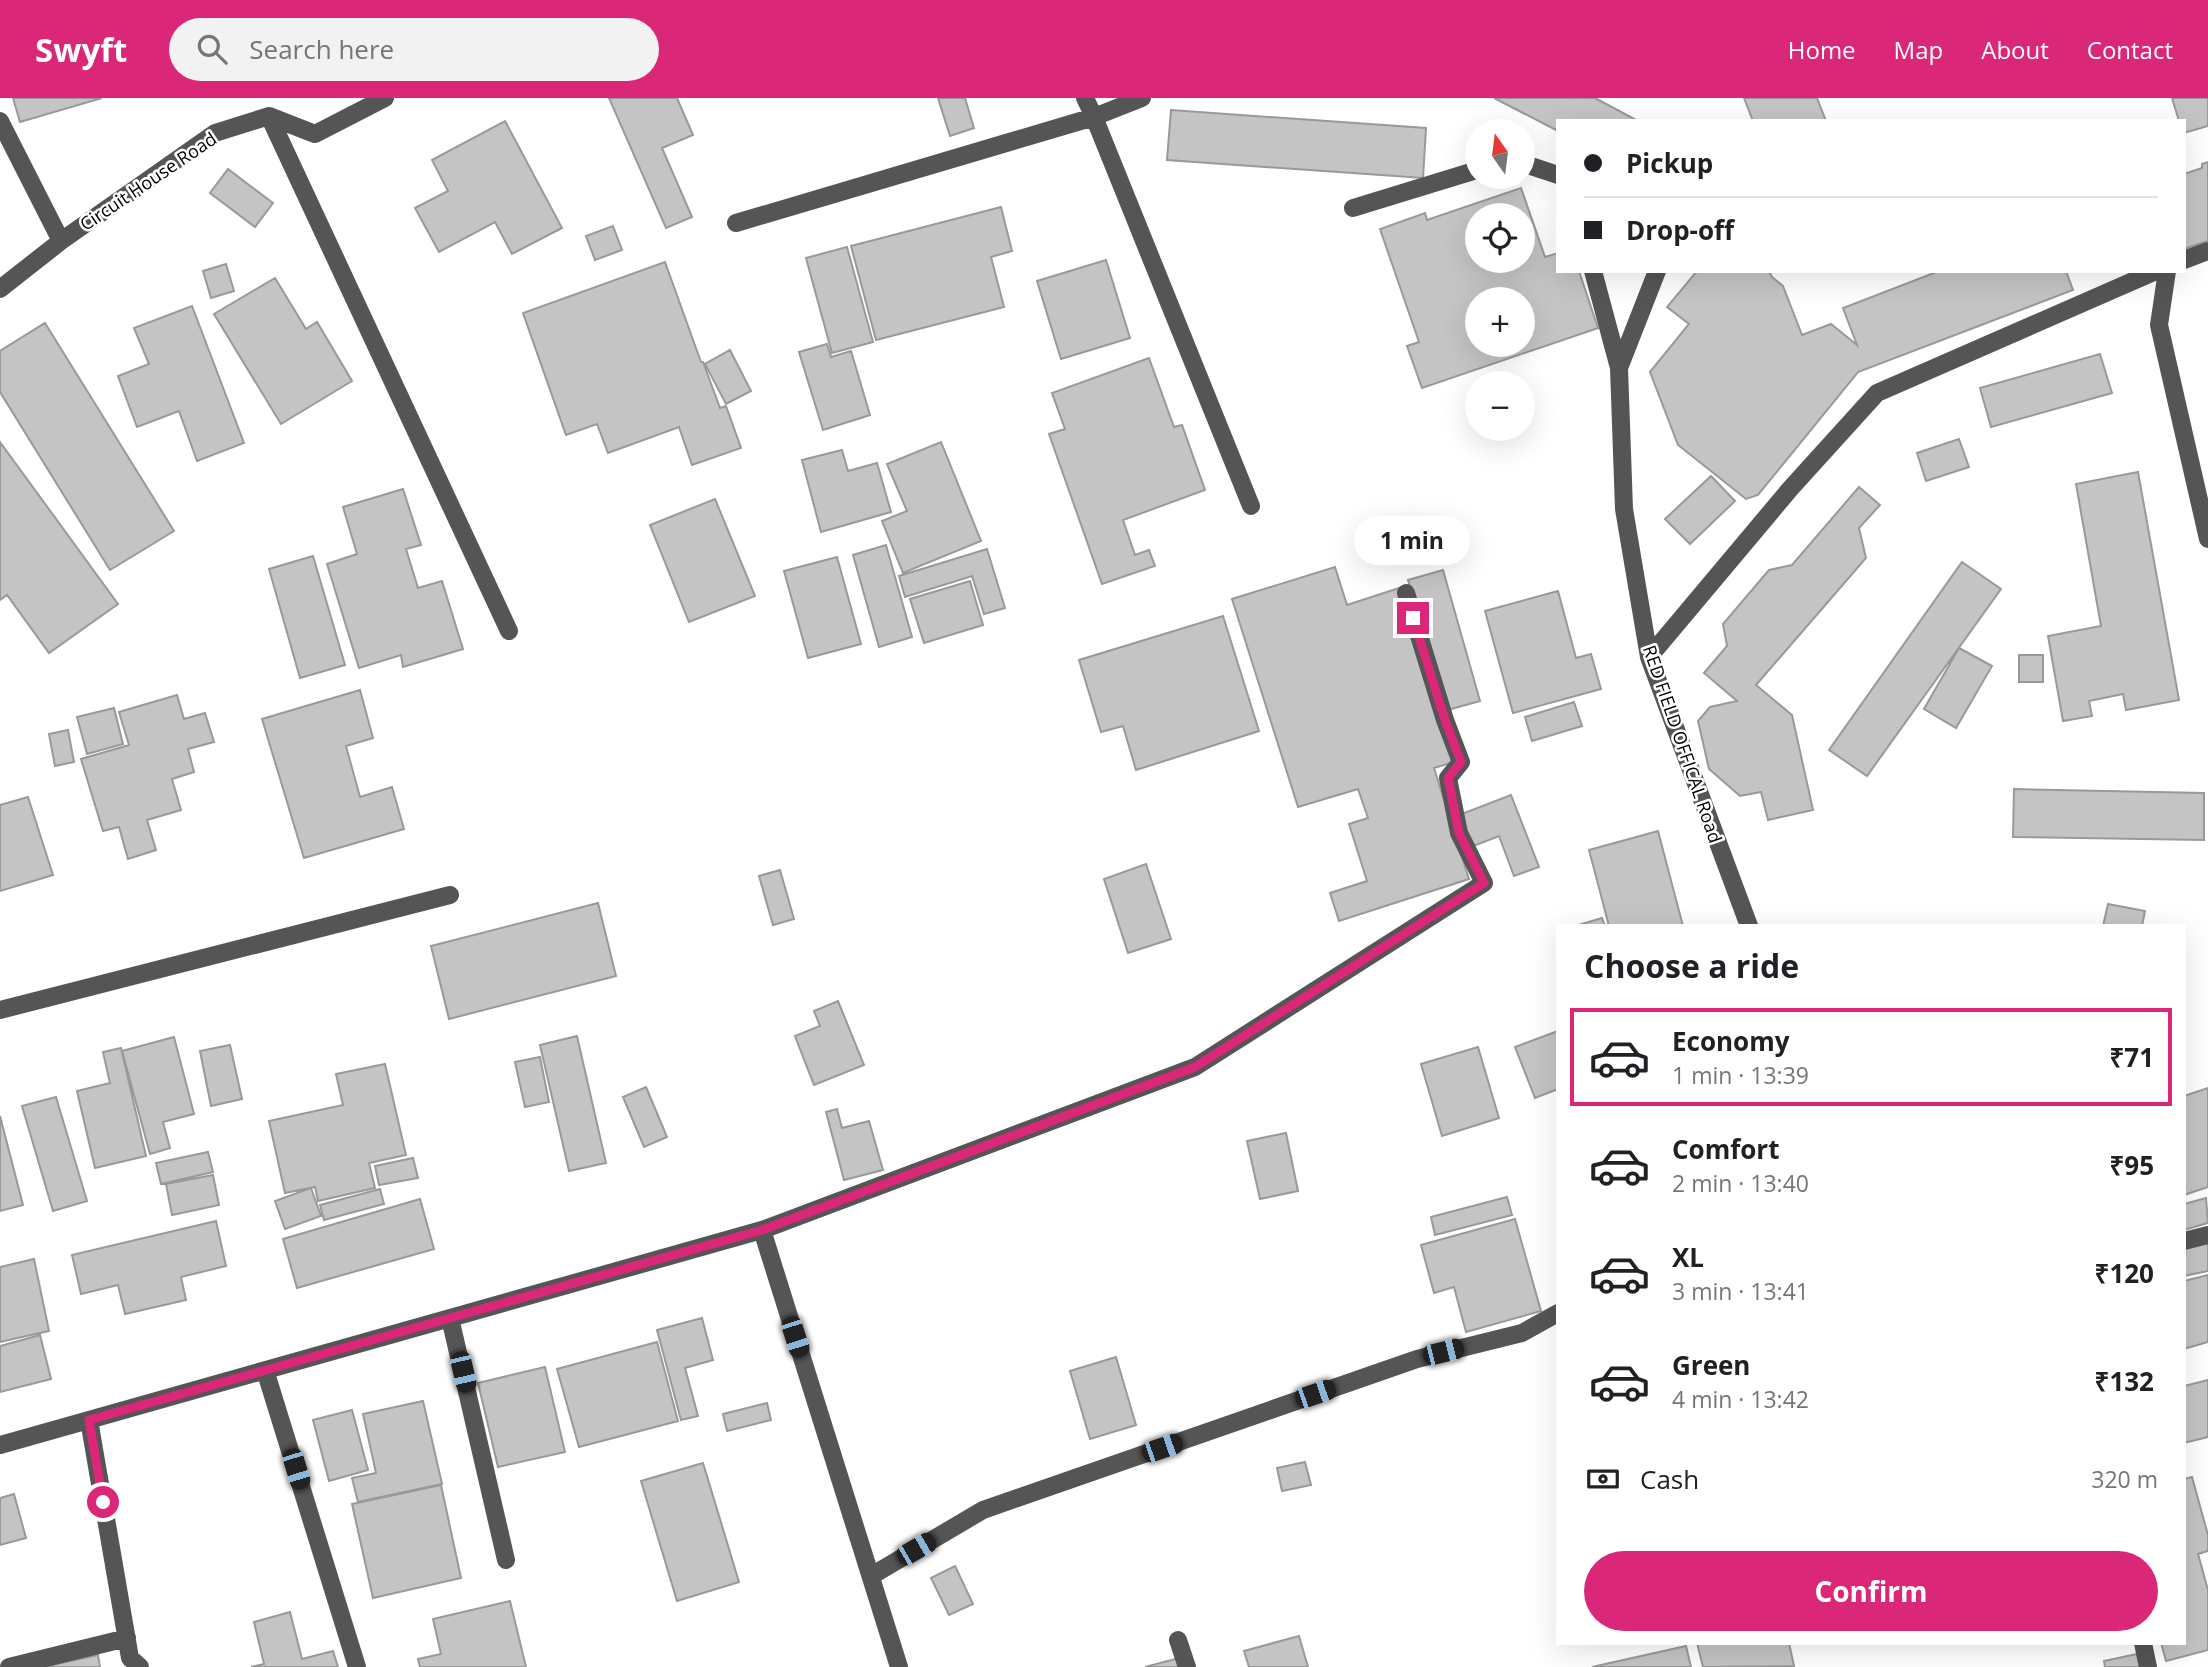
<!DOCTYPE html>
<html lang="en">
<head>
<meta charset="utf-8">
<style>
  body { margin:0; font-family:"Open Sans",sans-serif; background:#f2f2f2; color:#202124; height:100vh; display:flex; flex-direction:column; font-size:26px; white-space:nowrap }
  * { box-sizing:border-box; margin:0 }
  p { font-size:23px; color:#757577 }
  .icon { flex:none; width:38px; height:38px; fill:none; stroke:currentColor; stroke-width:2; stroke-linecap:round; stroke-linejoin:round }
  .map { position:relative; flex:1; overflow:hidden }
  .panel { position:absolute; left:1556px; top:826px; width:630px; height:721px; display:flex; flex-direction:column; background:#fff; border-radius:0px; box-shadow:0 7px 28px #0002 }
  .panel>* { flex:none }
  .banner { position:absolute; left:1556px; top:21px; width:630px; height:154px; border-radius:0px; box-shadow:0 7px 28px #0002; display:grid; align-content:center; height:154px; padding:0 28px; background:#fff }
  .needle { width:46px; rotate:346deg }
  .fabs { position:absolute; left:1465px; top:21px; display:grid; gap:14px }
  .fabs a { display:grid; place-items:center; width:70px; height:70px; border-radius:50%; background:#fff; box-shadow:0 7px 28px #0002; font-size:35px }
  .end { position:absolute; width:32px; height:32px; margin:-16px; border:9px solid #db2777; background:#fff; box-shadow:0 0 0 4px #fff }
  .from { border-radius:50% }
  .bubble { position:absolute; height:49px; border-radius:24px; background:#fff; box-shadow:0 7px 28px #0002; font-size:23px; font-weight:700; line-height:49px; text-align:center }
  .car { position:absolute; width:21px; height:42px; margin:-21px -10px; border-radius:9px; box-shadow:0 0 5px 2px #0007; background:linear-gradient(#222 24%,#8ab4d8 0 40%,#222 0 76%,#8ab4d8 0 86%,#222 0) }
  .banner b { display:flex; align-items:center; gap:24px; height:66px; font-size:26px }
  .banner b+b { border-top:2px solid #e0e0e0 }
  .banner i { width:18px; height:18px; background:#202124 }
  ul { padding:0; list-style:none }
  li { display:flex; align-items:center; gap:21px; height:98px; margin:0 14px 10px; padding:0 14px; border:4px solid transparent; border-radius:0px }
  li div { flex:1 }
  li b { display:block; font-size:26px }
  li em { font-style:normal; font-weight:700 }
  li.current { border-color:#db2777 }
  li>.icon { width:63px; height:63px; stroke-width:1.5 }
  h2 { padding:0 28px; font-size:32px; line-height:84px }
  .pay { display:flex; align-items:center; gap:18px; height:77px; padding:0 28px; font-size:26px }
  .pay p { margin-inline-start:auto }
  .button { display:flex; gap:14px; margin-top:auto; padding:14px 28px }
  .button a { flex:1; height:80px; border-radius:42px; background:#db2777; color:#fff; font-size:28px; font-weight:700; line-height:80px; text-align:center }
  header { display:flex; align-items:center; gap:42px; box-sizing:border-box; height:98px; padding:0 35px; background:#db2777; color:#fff }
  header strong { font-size:33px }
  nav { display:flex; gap:38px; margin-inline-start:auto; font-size:24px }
  .search { width:490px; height:63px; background:#f2f2f2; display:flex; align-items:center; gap:18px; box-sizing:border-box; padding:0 24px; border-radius:38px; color:#757577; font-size:26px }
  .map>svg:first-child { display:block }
</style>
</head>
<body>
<header>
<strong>Swyft</strong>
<div class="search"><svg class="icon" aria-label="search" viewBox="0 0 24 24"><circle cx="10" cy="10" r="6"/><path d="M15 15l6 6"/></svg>Search here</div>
<nav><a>Home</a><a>Map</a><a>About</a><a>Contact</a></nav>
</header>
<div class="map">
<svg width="2208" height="1569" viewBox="0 0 2208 1569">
  <rect width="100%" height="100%" fill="#fff"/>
  <path fill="#c4c4c4" stroke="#999" stroke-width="2" fill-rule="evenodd" d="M13,0h89l-82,24z
    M609,0h68l16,37 -31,13 30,69 -26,11z
    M938,0h27l9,30 -24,8z
    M1494,0h101l43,23h-80v10z
    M1744,0h73l9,23h-73z
    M2172,0h36v28l-24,7v-12h-5z
    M1171,12l255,18 -3,50 -256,-18z
    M505,23l57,107 -50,26 -17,-32 -56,30 -24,-44 33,-17 -16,-31z
    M2208,64v79l-24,8v-75l18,-6v-4z
    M228,71l45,34 -18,24 -45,-34z
    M1521,90l24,69 13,-4v18h21l19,57 -176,60 -15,-42 12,-4 -39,-113 45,-16 2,7zM1477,117h45v46h-45zM1477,201h45v46h-45z
    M1001,109l11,44 -21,6 13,50 -128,33 -25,-94z
    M613,128l9,24 -27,10 -9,-24z
    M847,149l26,95 -41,11 -26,-95z
    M1106,162l24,78 -69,21 -24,-78z
    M665,164l36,100h2l17,46 6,-2 15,42 -49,17 -13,-38 -71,26 -11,-29 -31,11 -43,-122z
    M226,166l8,27 -23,7 -8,-27z
    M1697,173h72l3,6 11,9 19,49 29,-11 26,21 -14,-37 96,-37h127l7,19 -215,82 -100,123 -12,4 -68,-54 -28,-73 39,-48 -22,-17z
    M275,180l31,51 11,-7 35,59 -71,43 -67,-110z
    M192,208l52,137 -47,18 -18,-50 -42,16 -19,-51 31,-12 -15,-36z
    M45,225l129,208 -64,39 -110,-178v-41z
    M827,246l4,13 20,-6 19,64 -47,15 -24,-78z
    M730,252l21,41 -25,13 -21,-40z
    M2100,256l12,39 -121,34 -11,-39z
    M1149,260l25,69 8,-2 23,65 -82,30 12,35 14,-5 6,16 -53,18 -53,-150 16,-5 -13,-36z
    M1959,341l10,28 -43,14 -9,-28z
    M0,344l118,162 -69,49 -42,-58 -7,5z
    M941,344l40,99 -78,32 -21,-52 25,-10 -20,-47z
    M842,352l6,21 29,-8 14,49 -70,20 -19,-72z
    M2138,374l41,228 -53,10 -3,-16 -34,7 3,15 -29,5 -15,-85 53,-10 -25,-142z
    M1711,378l24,25 -45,43 -25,-25z
    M1859,389l21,18 -21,23 7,30 -110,127 36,30 21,95 -45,10 -7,-28 -21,4 -31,-27 -11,-48 12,-14 27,-6 -33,-28 23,-27 -4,-22 46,-54 23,-5z
    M403,391l18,56 -15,4 12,39 24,-7 21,68 -60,18 -2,-12 -42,13 -32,-104 30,-10 -14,-47z
    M715,401l40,97 -66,26 -39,-97z
    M886,447l26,92 -33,10 -26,-92z
    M987,451l18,59 -21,6 -12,-38 -67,21 -6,-21z
    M313,458l32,109 -45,13 -31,-109z
    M837,459l24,87 -53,14 -24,-87z
    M1962,464l39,27 -134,187 -38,-26z
    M1335,469l12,38 52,-17 55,174 -20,6 35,111 -130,42 -9,-28 37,-12 -18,-57 19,-6 -10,-29 -60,18 -66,-208z
    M1443,472l37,131 -36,10 -36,-131z
    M970,483l13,44 -59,18 -14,-44z
    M1558,493l18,67 15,-4 10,35 -88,24 -28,-102z
    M1223,518l36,115 -123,39 -13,-44 -22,6 -22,-72z
    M1959,550l33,18 -36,62 -32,-19z
    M2019,557h24v27h-24z
    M360,592l13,48 -27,8 14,51 32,-10 12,42 -100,29 -42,-139z
    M177,597l7,24 21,-6 9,29 -26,7 6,23 -22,7 9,31 -34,10 9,30 -28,9 -9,-32 -16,4 -22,-72 48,-14 -10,-33z
    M1574,604l8,24 -50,15 -7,-24z
    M114,610l9,36 -36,10 -10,-37z
    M68,632l6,32 -19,4 -6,-32z
    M2014,691l190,4v47l-191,-3z
    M1511,697l28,72 -25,9 -15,-40 -28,11 -12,-32z
    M28,699l25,78 -53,16v-86z
    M1658,733l25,95h-74l-20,-76z
    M1146,766l25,75 -43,14 -24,-74z
    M780,772l14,49 -21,6 -14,-49z
    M598,805l18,73 -167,43 -18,-73z
    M2108,806l37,7 -3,15h-39z
    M1602,820l3,8h-30z
    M838,903l26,64 -50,20 -19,-49 25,-10 -6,-15z
    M1558,933v58l-23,9 -20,-51z
    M577,938l29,127 -37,8 -29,-126z
    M174,939l20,77 -31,8 7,26 -20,6 -28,-103z
    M230,947l12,54 -31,7 -11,-55z
    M1478,949l21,71 -57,18 -21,-72z
    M121,950l25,108 -51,12 -18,-77 33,-8 -7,-31z
    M540,959l9,45 -24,5 -10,-45z
    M385,966l21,91 -37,8 6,25 -57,13 -3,-14 -30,6 -16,-72 74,-16 -7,-31z
    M646,989l21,50 -23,10 -21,-50z
    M2208,990v99l-24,8v-99z
    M56,999l31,104 -34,10 -31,-105z
    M837,1011l5,19 27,-7 14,49 -39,10 -18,-68z
    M0,1018l23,89 -23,6z
    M1286,1035l12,58 -38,8 -13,-58z
    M208,1054l5,20 -52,12 -5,-21z
    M413,1060l5,20 -39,7 -4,-19z
    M213,1077l6,30 -47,10 -6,-31z
    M311,1090l10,28 -36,13 -10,-28z
    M380,1091l4,15 -60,16 -4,-15z
    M1507,1099l5,18 -77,20 -4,-18z
    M2206,1100l2,25 -24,7v-26z
    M420,1101l14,50 -137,39 -14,-49z
    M1515,1121l26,92 -75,21 -12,-45 -20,6 -13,-48z
    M216,1123l10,45 -45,11 5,23 -61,14 -7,-29 -37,9 -9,-39z
    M2208,1145v28l-24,5v-28z
    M34,1161l15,72 -49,11v-75z
    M2208,1177v67l-24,7v-68z
    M702,1220l11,42 -28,8 13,48 -17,4 -24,-90z
    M40,1237l11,44 -51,13v-46z
    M657,1244l21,79 -99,26 -22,-78z
    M1116,1259l20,68 -46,14 -20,-68z
    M545,1269l20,85 -67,15 -20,-84z
    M2208,1282v57l-24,6v-57z
    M423,1303l19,83 -84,18 -6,-24 24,-5 -13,-59z
    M767,1305l4,17 -44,11 -4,-17z
    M352,1312l16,60 -39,11 -16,-61z
    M1305,1364l6,23 -29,6 -5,-23z
    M703,1365l36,119 -62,19 -36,-120z
    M2192,1379l16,58v16l-10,3 10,36v60l-42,11 -5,-18h23v-164z
    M441,1387l20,93 -88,20 -21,-94z
    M14,1396l12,44 -26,7v-47z
    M955,1468l18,38 -24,11 -18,-37z
    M510,1503l16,66h-106l-2,-8 23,-5 -8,-35z
    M290,1514l12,47 31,-8 5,16h-87l13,-3 -10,-42z
    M1299,1538l9,31h-59l-5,-16z
    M1697,1545h92l5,23 -91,1z
    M1686,1548l5,21h-99z
    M2137,1556l3,13h-35l-1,-6z
    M98,1557l2,12h-57z
    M1179,1560l2,9h-36z"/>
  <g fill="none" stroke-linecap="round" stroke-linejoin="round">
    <path stroke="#555" stroke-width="18" d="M1142,0l-48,19 157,389
      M269,18l240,515
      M0,23l61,120
      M1522,65l36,12
      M1353,110l124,-38
      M736,125l358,-106 -9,-19
      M2184,162l24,-9
      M1593,173l26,97
      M1657,173l-38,97 5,141 25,148 100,269
      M2167,173l-8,54 49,214
      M0,191l61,-48 154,-108 54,-17 46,18 70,-36
      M1649,559l141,-168 87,-96 279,-122
      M0,912l450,-115
      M762,1132l137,437
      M2184,1143l24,-6
      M450,1220l56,242
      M265,1272l92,297
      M89,1322l41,238 10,9
      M0,1347l762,-215 433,-163 289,-184 -25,-50 -11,-55 13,-16 -16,-42 -39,-127
      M871,1478l112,-66 434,-151 105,-26 36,-20
      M1178,1542l9,27
      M2143,1545l5,24
      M9,1569l118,-29"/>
  </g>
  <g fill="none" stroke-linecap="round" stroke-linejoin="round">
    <path stroke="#db2777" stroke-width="9" d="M103,1404l-14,-82 673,-190 433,-163 289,-184 -25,-50 -11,-55 13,-16 -16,-42 -32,-102"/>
  </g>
  <g text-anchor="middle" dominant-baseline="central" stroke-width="5" stroke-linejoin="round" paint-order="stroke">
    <g font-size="18" fill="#000" stroke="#fff">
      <text transform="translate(148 83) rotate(-34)">Circuit House Road</text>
      <text transform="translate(1683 646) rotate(71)">RED FIELD OFFICAL Road</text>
    </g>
  </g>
</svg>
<div class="fabs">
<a><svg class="needle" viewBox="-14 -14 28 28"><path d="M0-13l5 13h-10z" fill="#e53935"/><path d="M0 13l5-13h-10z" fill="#757577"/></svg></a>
<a><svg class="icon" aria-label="locate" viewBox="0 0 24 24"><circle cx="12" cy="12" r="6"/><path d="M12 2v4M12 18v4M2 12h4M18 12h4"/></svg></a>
<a>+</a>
<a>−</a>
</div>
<i class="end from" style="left:103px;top:1404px"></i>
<i class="end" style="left:1413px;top:520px"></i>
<div class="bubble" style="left:1354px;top:418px;width:116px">1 min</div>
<i class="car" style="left:795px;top:1239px;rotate:162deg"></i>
<i class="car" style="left:1443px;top:1254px;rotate:76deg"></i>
<i class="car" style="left:463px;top:1274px;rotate:167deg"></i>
<i class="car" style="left:1315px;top:1296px;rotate:71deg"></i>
<i class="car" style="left:1162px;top:1350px;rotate:71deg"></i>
<i class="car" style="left:296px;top:1371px;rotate:163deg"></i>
<i class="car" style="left:916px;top:1451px;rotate:60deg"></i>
<div class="banner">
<b><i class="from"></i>Pickup</b>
<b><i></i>Drop-off</b>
</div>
<section class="panel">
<h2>Choose a ride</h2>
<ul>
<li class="current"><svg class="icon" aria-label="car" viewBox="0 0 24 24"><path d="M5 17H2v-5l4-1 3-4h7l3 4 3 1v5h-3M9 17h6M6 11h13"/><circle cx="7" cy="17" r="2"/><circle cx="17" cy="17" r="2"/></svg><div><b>Economy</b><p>1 min · 13:39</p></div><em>₹71</em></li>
<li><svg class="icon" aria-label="car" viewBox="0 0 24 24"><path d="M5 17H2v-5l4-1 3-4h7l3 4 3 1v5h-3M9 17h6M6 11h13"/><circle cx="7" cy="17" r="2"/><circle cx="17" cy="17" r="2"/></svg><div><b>Comfort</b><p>2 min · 13:40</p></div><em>₹95</em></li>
<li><svg class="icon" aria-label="car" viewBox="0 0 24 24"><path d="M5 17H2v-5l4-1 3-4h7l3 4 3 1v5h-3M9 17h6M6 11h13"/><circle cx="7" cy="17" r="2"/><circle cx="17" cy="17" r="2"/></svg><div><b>XL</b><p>3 min · 13:41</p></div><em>₹120</em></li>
<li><svg class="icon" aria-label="car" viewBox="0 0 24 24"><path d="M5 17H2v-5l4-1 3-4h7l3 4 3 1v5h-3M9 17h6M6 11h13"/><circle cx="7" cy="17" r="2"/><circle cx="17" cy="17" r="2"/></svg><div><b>Green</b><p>4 min · 13:42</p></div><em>₹132</em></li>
</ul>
<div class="pay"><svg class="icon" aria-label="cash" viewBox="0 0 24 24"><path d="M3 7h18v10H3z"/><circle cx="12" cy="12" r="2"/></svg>Cash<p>320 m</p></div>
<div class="button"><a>Confirm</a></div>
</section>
</div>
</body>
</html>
